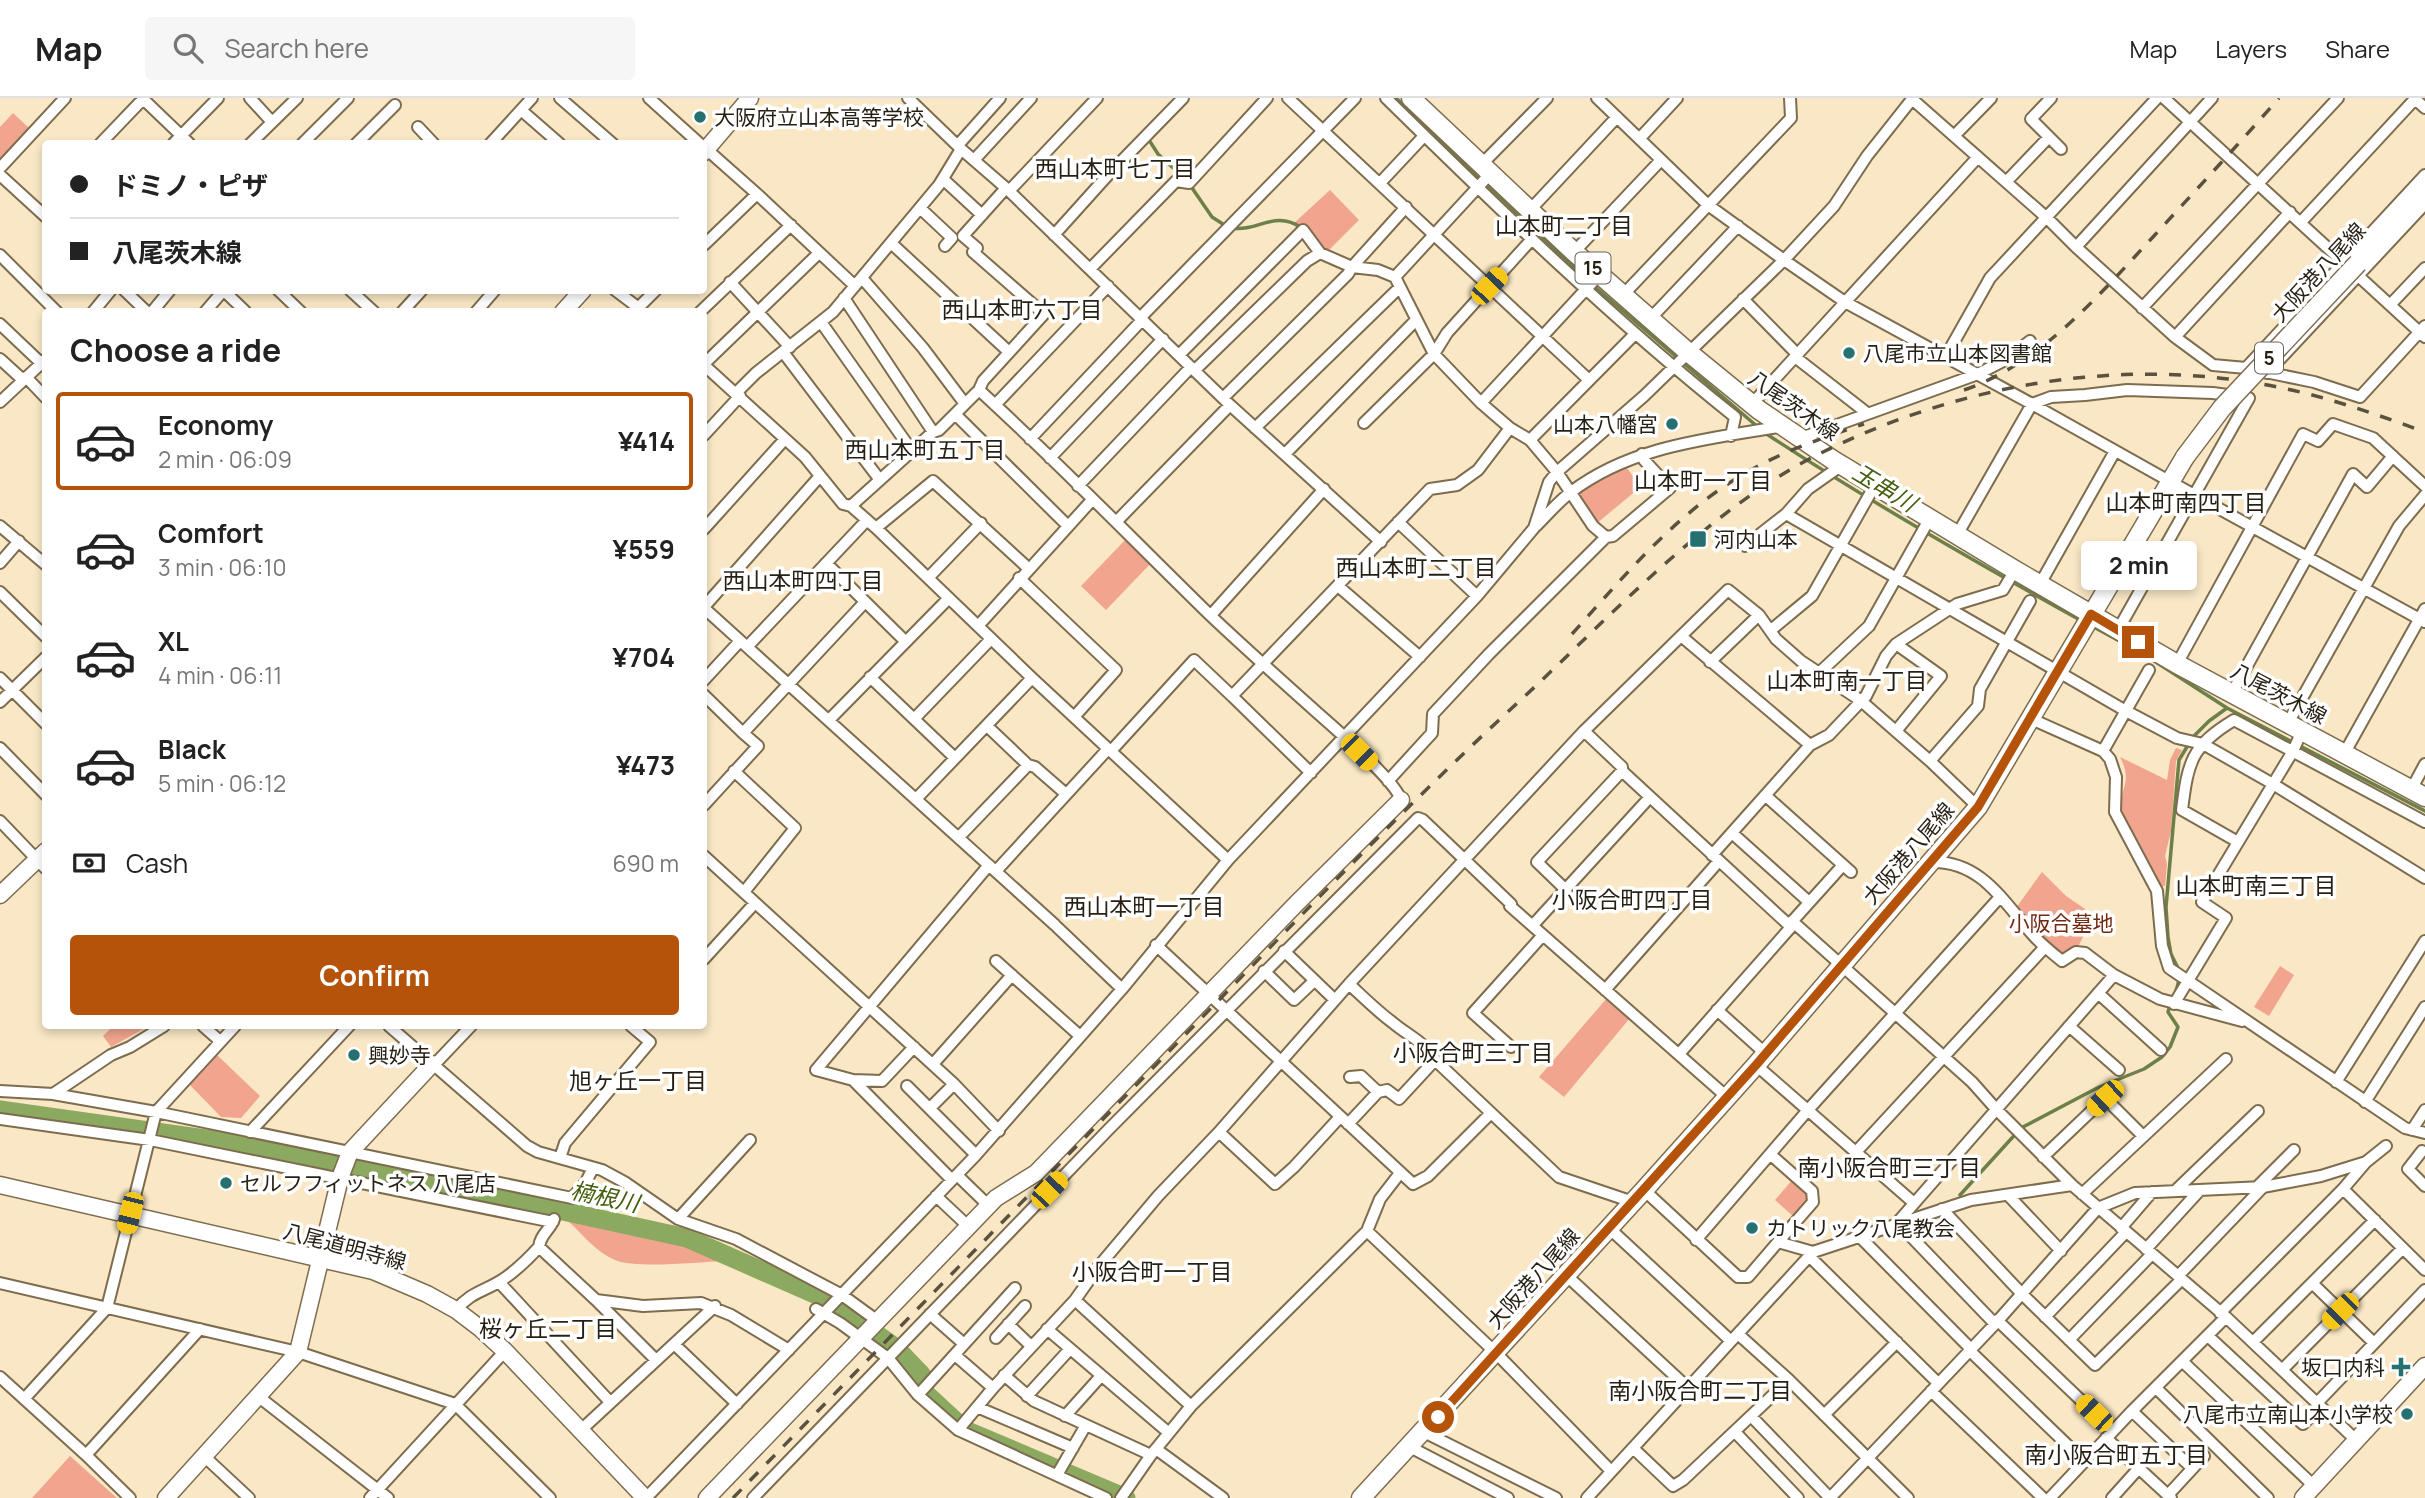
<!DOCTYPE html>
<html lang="en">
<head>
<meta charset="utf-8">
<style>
  body { margin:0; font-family:Manrope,"Noto Sans JP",sans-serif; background:#f6f6f6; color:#222; height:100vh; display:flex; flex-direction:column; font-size:26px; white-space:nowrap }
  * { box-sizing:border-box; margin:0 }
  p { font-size:23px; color:#767676 }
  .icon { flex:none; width:38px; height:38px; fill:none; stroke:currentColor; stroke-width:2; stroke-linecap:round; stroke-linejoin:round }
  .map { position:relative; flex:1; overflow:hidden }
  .panel { position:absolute; left:42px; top:210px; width:665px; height:721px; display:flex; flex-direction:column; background:#fff; border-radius:7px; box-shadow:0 4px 10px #0003 }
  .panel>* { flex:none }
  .top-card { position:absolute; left:42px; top:42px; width:665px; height:154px; border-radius:7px; box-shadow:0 4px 10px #0003; display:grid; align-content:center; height:154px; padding:0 28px; background:#fff }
  .end { position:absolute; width:32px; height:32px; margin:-16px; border:9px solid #b45309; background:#fff; box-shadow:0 0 0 4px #fff }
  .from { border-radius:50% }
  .bubble { position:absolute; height:49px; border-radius:7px; background:#fff; box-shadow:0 4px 10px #0003; font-size:23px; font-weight:700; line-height:49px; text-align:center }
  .car { position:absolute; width:21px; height:42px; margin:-21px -10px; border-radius:9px; box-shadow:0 0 5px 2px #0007; background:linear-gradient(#f5c518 24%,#345 0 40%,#f5c518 0 76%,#345 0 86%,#f5c518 0) }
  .top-card b { display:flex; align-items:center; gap:24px; height:66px; font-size:26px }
  .top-card b+b { border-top:2px solid #e0e0e0 }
  .top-card i { width:18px; height:18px; background:#222 }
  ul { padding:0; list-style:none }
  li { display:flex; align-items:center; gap:21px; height:98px; margin:0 14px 10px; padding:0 14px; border:4px solid transparent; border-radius:7px }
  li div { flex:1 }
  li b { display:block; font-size:26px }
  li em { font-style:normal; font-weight:700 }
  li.selected { border-color:#b45309 }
  li>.icon { width:63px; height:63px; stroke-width:1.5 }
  h2 { padding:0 28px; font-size:32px; line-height:84px }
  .pay { display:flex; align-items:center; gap:18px; height:77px; padding:0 28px; font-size:26px }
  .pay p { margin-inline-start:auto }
  .cta { display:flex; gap:14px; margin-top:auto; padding:14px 28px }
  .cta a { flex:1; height:80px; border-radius:7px; background:#b45309; color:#fff; font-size:28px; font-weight:700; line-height:80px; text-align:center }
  header { display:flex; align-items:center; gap:42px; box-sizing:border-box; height:98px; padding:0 35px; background:#fff; border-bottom:2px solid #e0e0e0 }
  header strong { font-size:33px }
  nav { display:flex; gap:38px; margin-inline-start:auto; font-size:24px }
  .search { width:490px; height:63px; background:#f6f6f6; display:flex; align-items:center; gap:18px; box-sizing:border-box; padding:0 24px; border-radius:7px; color:#767676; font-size:26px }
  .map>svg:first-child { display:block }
</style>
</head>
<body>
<header>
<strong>Map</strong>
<div class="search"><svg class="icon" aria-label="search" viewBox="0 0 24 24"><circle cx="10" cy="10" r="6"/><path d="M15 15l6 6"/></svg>Search here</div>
<nav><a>Map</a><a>Layers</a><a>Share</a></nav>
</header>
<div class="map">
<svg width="2425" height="1400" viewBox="0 0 2425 1400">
  <rect width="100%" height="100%" fill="#f9e7c5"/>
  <path fill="#f1a58e" d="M13,15l17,16 -30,33v-35z
    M1330,92l29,30 -31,31 -35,-27z
    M1625,367l9,13 14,-9 7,6 -59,49 -22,-29z
    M1128,439l25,24 -47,49 -25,-24z
    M2176,650l6,2 -6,11 -5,70 -6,25 2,8 -2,22 -6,1c-9,-17 -35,-59 -37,-76 -4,-23 12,-27 -2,-54l47,23 3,-20z
    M2042,774l24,24 28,19 -15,30 -15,12 -26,-22 -22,-27z
    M2280,868l14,9 -25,41 -15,-9z
    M1607,900l23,20 -66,79 -25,-20z
    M113,928h36l-38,21 -8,-11z
    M216,956l44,42 -19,22 -20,-1 -33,-34z
    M1793,1081l15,14 3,5 -17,19 -19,-17z
    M569,1121l121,27 35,15c-27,1 -88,8 -110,-1 -18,-7 -33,-26 -47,-39z
    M70,1358l47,42h-85z"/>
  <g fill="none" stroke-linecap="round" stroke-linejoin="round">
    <path stroke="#6d8049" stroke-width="3.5" d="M1396,0l191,182 172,148
      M1149,42l9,14 27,25
      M1190,87l22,32 14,9
      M1232,130c25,4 43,-18 68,-1
      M1765,335c102,67 209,128 315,187
      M2090,527l55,30 82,53 198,103
      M2179,872l-8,-16 -3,-17 -2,-30 13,-147 14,-23 16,-16 18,-13
      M1960,1097l61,-67 78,-41 45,-18 18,-12 8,-10 8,-20 -10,-15c3,-11 11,-24 11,-35"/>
    <path stroke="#8ca960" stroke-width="19" d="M0,1012l241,34 180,36 266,58 130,57 30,18 49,35 25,26 4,19 40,37 161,68"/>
    <g stroke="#7d6c4e" stroke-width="14">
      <path id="street" d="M142,0l48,46
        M250,0l22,24
        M560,0l53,46
        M649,0l51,46
        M908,0l53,51 45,39 224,217 151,137
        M1288,0l301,282
        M1386,0c113,111 226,221 349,319l-4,19
        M1597,0l111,107 76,55 61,42 187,102 19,-7 34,-2 42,-5 86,3 36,5 -131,232
        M2051,0l-20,21 30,30
        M2164,0l261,239
        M2414,0l11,10
        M1912,1l135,119 29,29 99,90 38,28 33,3 68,14 46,15 65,-71
        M521,12l39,34
        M418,29l16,17
        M1954,38l37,-38
        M1640,40l37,-40
        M100,46l44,-46
        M173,46l45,-46
        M250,46l47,-46
        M302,46l46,-46
        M356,46l39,-39
        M490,46l42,-46
        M958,47l42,-47
        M704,49l53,47 98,92
        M974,62l57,-62
        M1481,67l66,-67
        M0,70l65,-70
        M0,77l46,42
        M943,81l39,36
        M2006,84l43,-45
        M1380,85l44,-47
        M1009,93l88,-93
        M920,110l32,30 -7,8
        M1530,112l87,-93
        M2301,124l114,-123
        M1054,137l54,-60 75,-77
        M891,145l118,109
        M704,147l53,-51
        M2076,149l136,-149
        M1574,154l87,-92
        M0,157l57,57
        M1090,171l86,-88 13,2 78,-85
        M862,180l61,70 42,56
        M730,184l60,65
        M124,192l23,22
        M223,192l23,22
        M278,192l23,22
        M350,192l24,22
        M615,192l29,22
        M1623,197l168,-177 -1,-20
        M844,200l89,134
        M1743,201l54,55
        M2390,207l35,-37
        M639,209l17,-17
        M2142,210l196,-210
        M93,214l18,-22
        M152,214l18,-22
        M205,214l18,-21
        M402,214l20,-22
        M476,214l19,-22
        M700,214l91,-87
        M1141,219l214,-219
        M1650,221l88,-93
        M821,224l91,129
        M0,226l41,39
        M2175,239l115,-125
        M783,254l97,128
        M1179,257l124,-125 17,23
        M1946,258l44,-78 167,-180
        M1795,259l72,56
        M0,261l23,21
        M704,266l115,-111
        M704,267l101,92 38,47 8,2 25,22 156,150 196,182
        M2246,270l179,-193
        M1195,272l112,-109 13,-8 32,14 26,3 17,7
        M2267,275l158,-169
        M26,279l20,21
        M979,292l4,-9 61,-67 -71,-62 4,-4 -14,-12 43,-48
        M736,295l20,-20 77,-61 106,-127 22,-36
        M1223,300l125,-124 4,-7 54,-60
        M0,304l46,-43
        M1481,305l119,-129
        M995,307l113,-119
        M1751,307l227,-248
        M955,316l113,112
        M1364,325l70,-69 13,-21 85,-94
        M1255,330l144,-140
        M704,337l36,-39
        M1801,340l177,-64 27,-14 25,-19
        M1030,341l113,-120
        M1530,342l105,-106
        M1285,356l131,-134
        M1050,360l113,-119
        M2176,387l249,137
        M1078,388l113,-119
        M851,408l82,-74 6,-2 40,-40c80,73 155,151 232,226 36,34 73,67 110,100 16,14 75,66 80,84
        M1786,416l340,197 51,27 26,6 70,40 152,94
        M1117,423l113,-116
        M1398,424l79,74
        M0,428l46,39
        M1536,428c11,-11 22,-24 35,-34 62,-47 139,-53 213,-66
        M876,430l57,-47 95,87
        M704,431l81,-90
        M1957,437l75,-131 130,73
        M1606,439l7,-1 57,-48 -26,-28 -2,-6
        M1745,448l41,-32 22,-25 34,-24
        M0,465l19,-22
        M826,465l79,78
        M928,480l53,-55
        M1019,480l97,92 -42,47
        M2040,486l75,-133
        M1338,488l82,71
        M0,494l46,45
        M704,509l116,-131
        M704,510l351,317
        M1211,517l113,-126
        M978,528l114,-126
        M1771,532l41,-34 63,-111
        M1681,538l129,109
        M1896,546l45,32 -45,55
        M747,549l120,-127
        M1710,564l49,-47
        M2177,566l126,-230 15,7 15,-17 40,14 52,48
        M1819,575l50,-47 61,-108
        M870,579l85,81
        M0,580l46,46
        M704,582l36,-39
        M2232,595l121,-219 14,13 26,-31
        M704,597l39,38
        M1232,598l79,77
        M0,604l46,-45
        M2029,620l74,33 7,8 6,18 -1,35 42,79 5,55 7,22 236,160 20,5
        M914,621l77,-80
        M829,622l120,-122
        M2288,625l111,-197 26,-31
        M1584,633l38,36v4l169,156 -112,127
        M0,650l46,47
        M1111,653l83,-91 38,36 198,-207 27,-4 21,-15 32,-42
        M2103,653l46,-81
        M2344,656l81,-145
        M1930,663l48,-55 2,-17 50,-88
        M1028,667l7,2 31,27
        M734,673l61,57 -51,64
        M1388,683l44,-48 1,-19 56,-60 117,-117 -13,-11 -36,-54 -27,-32 -20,-12 -29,-25 -47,-49 -39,-77 95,-103
        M2411,692l14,-26
        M1766,698l85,76
        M916,701l116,-121
        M704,707l54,-59 -15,-13 122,-131
        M0,723l46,48
        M1732,735l77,69
        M959,739l69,-72 -41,-39
        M2238,744l-56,-32c6,-48 9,-64 52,-90l191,102
        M1712,757l98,-110 19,-10 37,-39 20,-40 10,-12 61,-40 46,-14 12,-20
        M704,758l250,228 45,47
        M996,773l112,-122
        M1566,792l-29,-28 85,-91
        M1792,823l180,161 24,27 76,76 154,132 131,124
        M1533,827l117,-128
        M1789,827l54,-60
        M1057,829l65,62
        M1156,847l257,239 15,-8 63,-63
        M1284,853l51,49
        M704,861l51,-56
        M996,863l84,75
        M1264,873l30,29 20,-19
        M2114,877l46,24 82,22
        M1349,886c14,13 28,27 43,38 15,13 33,20 43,38l124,117 74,25
        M1605,892l114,-129
        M2098,895l63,57
        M2174,906l52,-86 -24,-16 91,-151 9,-20
        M1717,912l49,44
        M203,928l17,15
        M389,928l138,120 11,6 64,18 24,13 52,36 58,20 106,56 37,27
        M2069,928l50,44
        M914,949l-32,34 -29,-1 -37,-10 173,-205
        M1511,949l-38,-34 70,-78
        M933,966l79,-89
        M1756,967l158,138
        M433,968l38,-40
        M1350,979l11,-1 17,16
        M853,982l99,100
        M2336,984l89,-141
        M0,993l53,3 103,18 416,86 14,-16 7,-14
        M53,996l58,-39 19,-8 34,-21
        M2365,1004l60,-95
        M930,1010l24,-24
        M0,1021l150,21 403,82
        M1348,1026l30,-32 9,-2 12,9 36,-39
        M2412,1032l13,-20
        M250,1034l99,-106
        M1219,1034l56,52 19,-17 46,-50
        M2422,1053l-14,18 17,17
        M1855,1055l190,-206
        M1770,1056l42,37 1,11 -35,40
        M976,1057l146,-166 106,-129 249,-264 57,-68 15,-46 8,-10 87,-76 140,-136 50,-54 33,-50 46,-58
        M2043,1059l62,-59 38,38
        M560,1060l5,-15 85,-101 -19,-16
        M957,1077l32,31
        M2256,1090l38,-38
        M2343,1091l82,81
        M1644,1092l94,87h10l30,-35 35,10
        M2176,1092l82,-79
        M2082,1096l144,-135
        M2008,1097l53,56
        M936,1098l33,31
        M1942,1111l80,85 73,71 86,-85
        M678,1121l72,-79
        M1897,1125l217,-248 -29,-22 -9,-1 -14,9c-10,-8 -20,-16 -28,-25 -30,-33 -52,-75 -102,-74
        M1898,1125l97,101
        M1609,1130l122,113
        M2121,1130l31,-36
        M1367,1133l129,122 115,118
        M1859,1138l112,113
        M1696,1142l112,-130 192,-213
        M539,1149c1,-12 11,-17 15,-28
        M2146,1151l54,-59
        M1809,1158l129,127
        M1566,1177l122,113
        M2178,1178l85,-89
        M499,1184l111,120
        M0,1185l298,69 157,52 95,94
        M2312,1185l62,60
        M596,1202l60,60
        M1075,1202l116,106
        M816,1211l24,14 48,35 30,37 40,35 148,68
        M456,1212c15,-18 27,-18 46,-30 14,-9 25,-20 37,-33l57,53 47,6 58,-3 30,12 58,35
        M2220,1215l123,-124 23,-27 20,-16
        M930,1216l34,30
        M2045,1219l81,-85
        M1997,1222l116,111
        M1008,1226l23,22
        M1047,1231l122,104
        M1738,1236l51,46 119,118
        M2208,1238l95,88 17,-17
        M996,1240l29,-32
        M2069,1242l83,-86
        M2253,1244l122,-122
        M674,1246l63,60
        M1969,1252l116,112
        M955,1257l38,33
        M2182,1263l132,125
        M2282,1272l121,-122
        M1004,1277l30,26 117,54
        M0,1279l86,78 44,43
        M2156,1290l112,110
        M1931,1293l112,107
        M918,1297l97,-107
        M1027,1298l43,-47
        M259,1299l129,101
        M24,1301l83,-91 49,-196 79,-86
        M2317,1305l108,-113
        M977,1309l96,41
        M2132,1313l60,57
        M1824,1317l73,-73
        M1065,1318l36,-40
        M1751,1318l79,82
        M581,1332l134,-124
        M958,1332l35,-42 82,-88 24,-34 59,-70 61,-64 130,-148 235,-253 144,-141 31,25 17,24 25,22 59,39 70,61 48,46
        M1424,1334l132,66
        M1735,1334l63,66
        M2106,1340l65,60
        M1410,1349l98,51
        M1633,1350l40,38 10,-6 106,-100
        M1156,1351l67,49
        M86,1357l114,-126
        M205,1359l44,41
        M1057,1377l29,-50
        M2168,1397l36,-39
        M370,1400l135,-147
        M646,1400l330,-343 -69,-69
        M753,1400l355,-368 310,-312 5,2 88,84 -1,2 217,191
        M1121,1400l30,-43 40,-49 176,-175 13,-32 20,-26
        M1587,1400l226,-246 158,-52 101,-15
        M1830,1400l165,-174 103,-116 37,-15 128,-6 58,-11 45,-14
        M2050,1400l82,-87 94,-94
        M2112,1400l27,-30"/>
    </g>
    <g stroke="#7d6c4e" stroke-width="19">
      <path id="secondary" d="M704,54l46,-54
        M563,214l20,-22
        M0,797l46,-44
        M0,1087l373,86 54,23 29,16 25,19 24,22 140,147
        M166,1400l132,-146 42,-174 10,-26 82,-88
        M707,1400l289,-300 40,-25 261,-270 104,-103
        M2303,1400l122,-132"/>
    </g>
    <g stroke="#7d6c4e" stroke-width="21">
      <path id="primary" d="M1411,0l163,154 114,100 71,58 74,50 182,110 162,94 248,133
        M2358,165l67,-72
        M1361,1400l283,-308 112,-125 222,-258 207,-350"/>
    </g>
    <use href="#street" stroke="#fff" stroke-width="10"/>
    <use href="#secondary" stroke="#fff" stroke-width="16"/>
    <use href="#primary" stroke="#fff" stroke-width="18"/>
    <path stroke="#5a513f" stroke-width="3.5" stroke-dasharray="12 12" stroke-linecap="butt" d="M1964,292c78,-27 134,-94 189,-153 42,-46 85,-92 126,-139
      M1572,536c54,-60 106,-123 177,-163 37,-21 76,-34 115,-47
      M733,1400c150,-154 300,-307 450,-461 112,-115 223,-232 342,-341 90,-84 186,-189 298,-244 140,-69 304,-97 459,-64 49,10 96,27 143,44"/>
    <g stroke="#7d6c4e" stroke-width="21" stroke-linecap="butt">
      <path id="primary-bridge" d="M2185,359l37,-49 136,-145"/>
    </g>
    <use href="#primary-bridge" stroke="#fff" stroke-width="18"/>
  </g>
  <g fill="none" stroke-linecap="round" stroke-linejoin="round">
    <path stroke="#b45309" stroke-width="9" d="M1438,1319l318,-352 222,-258 113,-193 47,28"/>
  </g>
  <g fill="#267170" stroke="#fff" stroke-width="2.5">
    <circle cx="700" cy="19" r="7"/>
    <circle cx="1849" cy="255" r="7"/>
    <circle cx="1672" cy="326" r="7"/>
    <rect x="1689" y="432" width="18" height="18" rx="3.5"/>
    <circle cx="354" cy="957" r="7"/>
    <circle cx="226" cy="1085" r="7"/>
    <circle cx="1752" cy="1130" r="7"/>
    <path d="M2397.5 1258.5h7v7h7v7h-7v7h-7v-7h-7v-7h7z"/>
    <circle cx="2407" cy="1316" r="7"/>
  </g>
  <g text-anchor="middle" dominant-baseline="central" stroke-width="7" stroke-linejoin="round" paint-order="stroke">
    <g fill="#fff" stroke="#67625a" stroke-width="2">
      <rect x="1575.5" y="154.5" width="35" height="31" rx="5"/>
      <rect x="2255" y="244.5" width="28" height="31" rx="5"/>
    </g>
    <g font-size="19" font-weight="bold" fill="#261f13">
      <text x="1593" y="170">15</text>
      <text x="2269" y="260">5</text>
    </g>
    <g font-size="21" fill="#261f13" stroke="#fff" text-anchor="start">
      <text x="714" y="19">大阪府立山本高等学校</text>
      <text x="1863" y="255">八尾市立山本図書館</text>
      <text x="1658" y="326" text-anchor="end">山本八幡宮</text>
      <text x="1714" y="441">河内山本</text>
      <text x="368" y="957">興妙寺</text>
      <text x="240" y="1085">セルフフィットネス 八尾店</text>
      <text x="1766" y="1130">カトリック八尾教会</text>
      <text x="2385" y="1269" text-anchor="end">坂口内科</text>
      <text x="2393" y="1316" text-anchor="end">八尾市立南山本小学校</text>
    </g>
    <g font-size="21" fill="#261f13" stroke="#fff">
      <text transform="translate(2318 174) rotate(-47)">大阪港八尾線</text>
      <text transform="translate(1794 307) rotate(35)">八尾茨木線</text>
      <text transform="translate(2279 595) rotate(28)">八尾茨木線</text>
      <text transform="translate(1908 755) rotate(-49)">大阪港八尾線</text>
      <text transform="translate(345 1148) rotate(15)">八尾道明寺線</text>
      <text transform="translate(1533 1180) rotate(-48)">大阪港八尾線</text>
    </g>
    <g font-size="21" fill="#722b13" stroke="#fff">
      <text x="2061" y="825">小阪合墓地</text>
    </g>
    <g font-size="23" fill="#261f13" stroke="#fff">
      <text x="1115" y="70">西山本町七丁目</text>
      <text x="1564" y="127">山本町二丁目</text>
      <text x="1022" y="211">西山本町六丁目</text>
      <text x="925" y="351">西山本町五丁目</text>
      <text x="1703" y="382">山本町一丁目</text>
      <text x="2186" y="404">山本町南四丁目</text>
      <text x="1416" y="469">西山本町二丁目</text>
      <text x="803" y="482">西山本町四丁目</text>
      <text x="1847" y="582">山本町南一丁目</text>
      <text x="2256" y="787">山本町南三丁目</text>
      <text x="1632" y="801">小阪合町四丁目</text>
      <text x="1144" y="808">西山本町一丁目</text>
      <text x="1473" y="954">小阪合町三丁目</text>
      <text x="638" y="982">旭ヶ丘一丁目</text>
      <text x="1889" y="1069">南小阪合町三丁目</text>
      <text x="1152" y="1173">小阪合町一丁目</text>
      <text x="548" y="1230">桜ヶ丘二丁目</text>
      <text x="1700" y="1292">南小阪合町二丁目</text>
      <text x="2116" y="1356">南小阪合町五丁目</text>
    </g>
    <g font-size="23" font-style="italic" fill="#455f0e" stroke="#fff">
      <text transform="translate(1885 389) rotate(31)">玉串川</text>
      <text transform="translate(605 1098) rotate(12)">楠根川</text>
    </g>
  </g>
</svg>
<i class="end from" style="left:1438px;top:1319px"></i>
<i class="end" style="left:2138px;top:544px"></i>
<div class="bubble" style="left:2081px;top:443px;width:116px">2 min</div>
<i class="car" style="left:1489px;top:188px;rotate:43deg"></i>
<i class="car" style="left:1359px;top:654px;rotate:135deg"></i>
<i class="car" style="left:2105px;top:1000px;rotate:227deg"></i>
<i class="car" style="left:1049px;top:1092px;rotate:44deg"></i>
<i class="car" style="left:130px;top:1115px;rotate:194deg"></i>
<i class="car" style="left:2340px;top:1213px;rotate:225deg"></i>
<i class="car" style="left:2094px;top:1315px;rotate:314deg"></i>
<div class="top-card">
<b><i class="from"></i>ドミノ・ピザ</b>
<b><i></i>八尾茨木線</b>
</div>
<section class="panel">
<h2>Choose a ride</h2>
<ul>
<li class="selected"><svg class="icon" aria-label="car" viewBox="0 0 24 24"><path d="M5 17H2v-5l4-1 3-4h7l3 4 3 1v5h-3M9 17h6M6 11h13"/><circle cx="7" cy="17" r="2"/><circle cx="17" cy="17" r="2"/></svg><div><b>Economy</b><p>2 min · 06:09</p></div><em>¥414</em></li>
<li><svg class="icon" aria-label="car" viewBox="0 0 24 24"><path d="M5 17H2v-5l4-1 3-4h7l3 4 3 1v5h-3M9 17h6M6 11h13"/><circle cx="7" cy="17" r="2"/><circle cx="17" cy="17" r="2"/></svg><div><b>Comfort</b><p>3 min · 06:10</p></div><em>¥559</em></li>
<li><svg class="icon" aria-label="car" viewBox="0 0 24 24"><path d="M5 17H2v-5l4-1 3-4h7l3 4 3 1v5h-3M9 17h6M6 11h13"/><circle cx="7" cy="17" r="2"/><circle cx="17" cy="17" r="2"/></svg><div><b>XL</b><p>4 min · 06:11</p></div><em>¥704</em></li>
<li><svg class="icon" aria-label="car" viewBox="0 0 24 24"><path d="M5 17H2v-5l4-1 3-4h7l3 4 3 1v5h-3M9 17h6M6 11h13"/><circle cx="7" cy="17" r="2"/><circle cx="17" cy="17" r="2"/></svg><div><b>Black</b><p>5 min · 06:12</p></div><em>¥473</em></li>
</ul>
<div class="pay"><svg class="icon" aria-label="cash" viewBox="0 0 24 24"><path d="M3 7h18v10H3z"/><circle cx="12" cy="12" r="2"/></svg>Cash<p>690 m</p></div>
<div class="cta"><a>Confirm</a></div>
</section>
</div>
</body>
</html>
